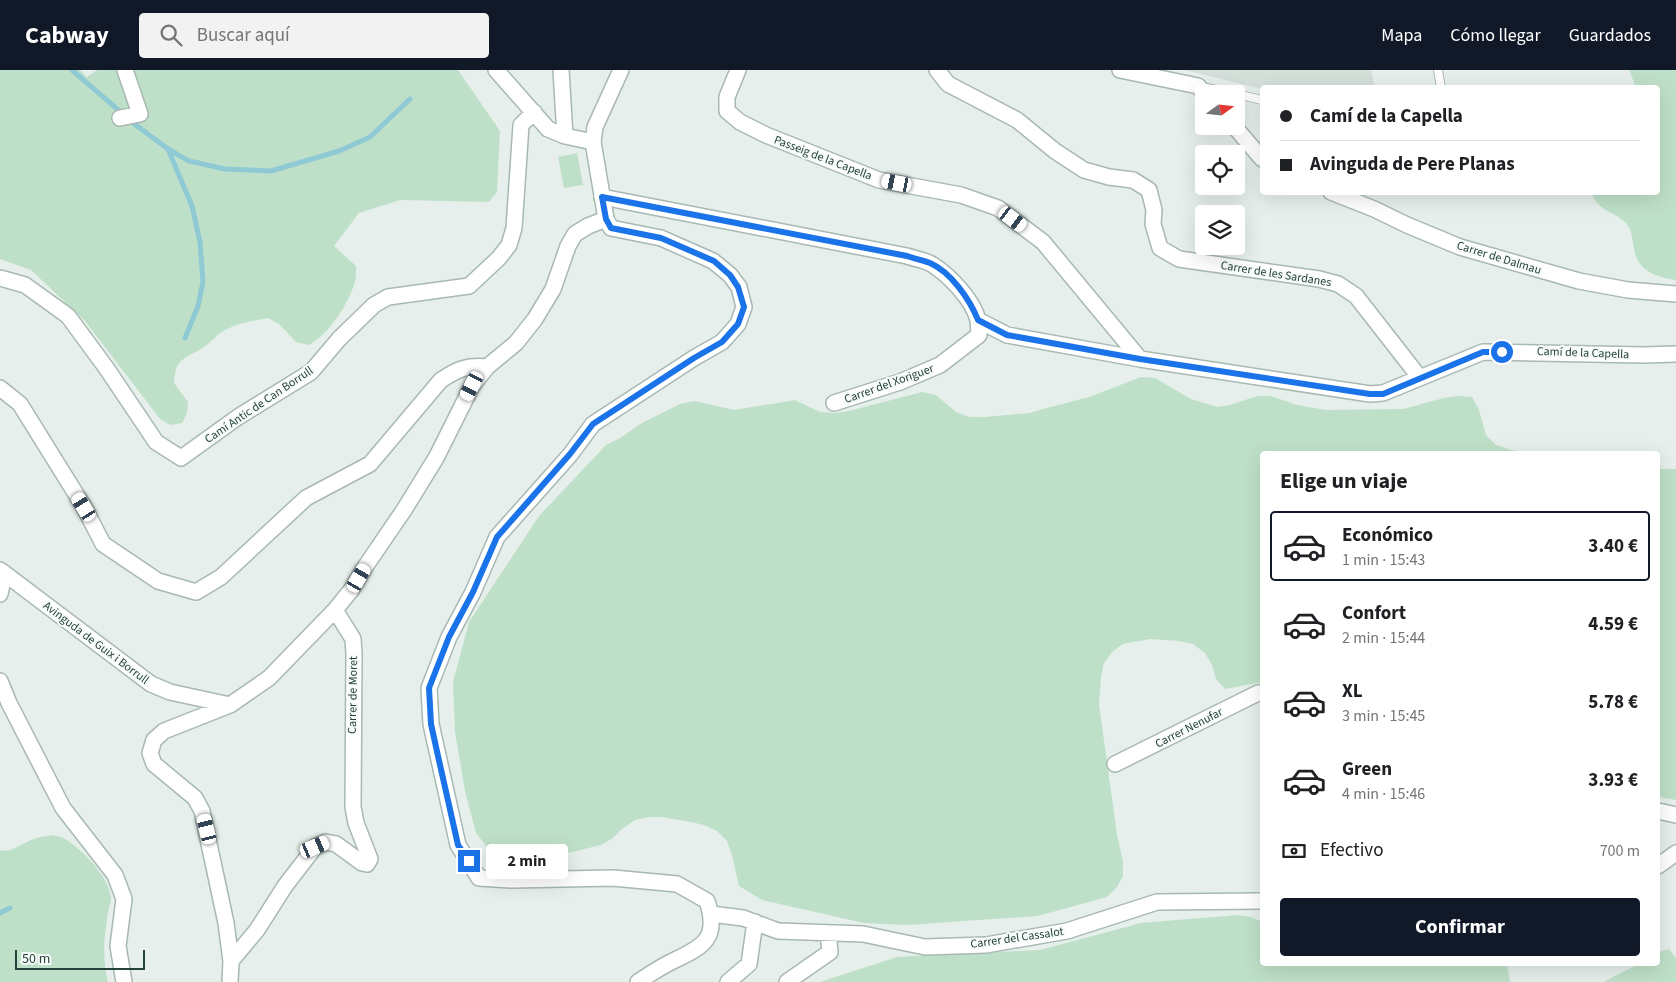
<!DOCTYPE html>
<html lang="es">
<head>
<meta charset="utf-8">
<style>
  body { margin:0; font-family:"Source Sans 3",sans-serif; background:#f2f2f2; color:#202124; height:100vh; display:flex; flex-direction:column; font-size:19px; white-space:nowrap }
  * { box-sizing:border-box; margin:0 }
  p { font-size:16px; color:#757577 }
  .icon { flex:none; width:28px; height:28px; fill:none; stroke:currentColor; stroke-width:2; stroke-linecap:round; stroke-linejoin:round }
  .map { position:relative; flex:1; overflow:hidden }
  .details { position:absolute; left:1260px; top:381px; width:400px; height:515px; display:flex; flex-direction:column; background:#fff; border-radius:5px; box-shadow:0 5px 20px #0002 }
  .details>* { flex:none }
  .top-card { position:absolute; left:1260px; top:15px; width:400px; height:110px; border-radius:5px; box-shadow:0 5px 20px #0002; display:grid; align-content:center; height:110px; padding:0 20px; background:#fff }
  .needle { width:32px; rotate:75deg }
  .controls { position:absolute; left:1195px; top:15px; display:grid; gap:10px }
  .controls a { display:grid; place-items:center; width:50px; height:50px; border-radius:5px; background:#fff; box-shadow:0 5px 20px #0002; font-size:25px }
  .scale { position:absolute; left:15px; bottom:12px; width:130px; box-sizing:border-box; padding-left:5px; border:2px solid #24423a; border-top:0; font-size:14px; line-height:18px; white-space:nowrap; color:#24423a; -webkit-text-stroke:4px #f7fbf9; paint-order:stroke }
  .end { position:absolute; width:22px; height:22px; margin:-11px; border:6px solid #1a73e8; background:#fff; box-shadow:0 0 0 2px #fff }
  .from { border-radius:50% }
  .bubble { position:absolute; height:35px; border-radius:5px; background:#fff; box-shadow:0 5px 20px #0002; font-size:16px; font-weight:700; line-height:35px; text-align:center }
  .car { position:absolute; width:15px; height:30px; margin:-15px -8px; border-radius:6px; box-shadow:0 0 4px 1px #0007; background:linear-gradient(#fff 24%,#345 0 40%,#fff 0 76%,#345 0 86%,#fff 0) }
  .top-card b { display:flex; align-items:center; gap:18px; height:48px; font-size:19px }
  .top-card b+b { border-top:1px solid #e0e0e0 }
  .top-card i { width:12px; height:12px; background:#202124 }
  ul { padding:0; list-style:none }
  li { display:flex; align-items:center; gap:15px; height:70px; margin:0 10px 8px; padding:0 10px; border:2px solid transparent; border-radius:5px }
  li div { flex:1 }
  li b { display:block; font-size:19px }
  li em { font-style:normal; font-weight:700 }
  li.current { border-color:#111827 }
  li>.icon { width:45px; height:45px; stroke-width:1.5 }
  h2 { padding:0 20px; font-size:22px; line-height:60px }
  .pay { display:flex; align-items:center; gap:12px; height:55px; padding:0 20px; font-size:19px }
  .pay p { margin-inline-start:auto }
  .primary-button { display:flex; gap:10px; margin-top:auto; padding:10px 20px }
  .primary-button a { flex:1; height:58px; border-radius:5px; background:#111827; color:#fff; font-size:20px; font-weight:700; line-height:58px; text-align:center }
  header { display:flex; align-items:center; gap:30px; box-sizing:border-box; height:70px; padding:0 25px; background:#111827; color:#fff }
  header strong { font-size:24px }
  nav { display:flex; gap:28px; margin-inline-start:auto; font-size:18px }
  .search { width:350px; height:45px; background:#f2f2f2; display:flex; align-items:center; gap:12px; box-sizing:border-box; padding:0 18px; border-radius:5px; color:#757577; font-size:19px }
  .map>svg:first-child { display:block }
</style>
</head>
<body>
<header>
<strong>Cabway</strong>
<div class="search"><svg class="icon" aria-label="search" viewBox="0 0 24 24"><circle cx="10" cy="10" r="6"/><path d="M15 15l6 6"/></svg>Buscar aquí</div>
<nav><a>Mapa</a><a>Cómo llegar</a><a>Guardados</a></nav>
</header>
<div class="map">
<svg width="1676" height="912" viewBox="0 0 1676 912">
  <rect width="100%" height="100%" fill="#e6efeb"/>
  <path fill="#d4dfda" d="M1184,0h187l4,17 -113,1v1z"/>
  <path fill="#bfe0c8" d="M0,0h80l7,7 10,-7h361l42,61 -3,61 -8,10 -89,-2 -41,13 -25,33 22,20c0,5 0,11 -1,16 -7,23 -26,52 -46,63l-13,-3 -17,-18 -11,-6c-15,3 -36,6 -49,16 -5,4 -9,9 -15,13 -18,12 -29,10 -30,36l14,19 -1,11 -5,10 -12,2 -10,-6 -75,-98 -54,-51 -31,-11z
    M1629,0h47v210c-20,-3 -39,-9 -42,-32 -2,-9 -2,-18 -8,-25 -12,-12 -29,-12 -34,-30l66,-1v-104l-22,-1z
    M577,83l6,32 -19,3 -6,-31z
    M1141,307l14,1 36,21 26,8 13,-2 27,-9h14l26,9 29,5 77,-1 41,-11 14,-2 14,1 7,13 7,25 10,10 15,5 26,4h-275v228l-37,7 -9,-10 -4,-14 -7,-12 -12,-9 -14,-3 -29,-2 -27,5 -10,7 -9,12 -3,13 -2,28 18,131 6,27v14l-6,11 -10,10 -69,19 -131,9 -43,-2 -102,-23 -23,-14 -7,-31 -5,-14 -10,-10 -13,-6 -13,-3 -29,-5h-13l-14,3 -13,9 -9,9 -12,7 -54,13 -41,1 -13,-4 -17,-22 -11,-42 -10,-59 -2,-50 16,-60 70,-106 67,-71 14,-7 22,-15 38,-19 14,-3 40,9 61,-10 25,12 15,1 14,-2 73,-19 14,3 20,17 13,5h16l45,-4 13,-4 46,-12z
    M1658,399h18v331l-18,-3z
    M51,765c5,1 10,1 14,4 17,10 45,39 46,59 0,5 -3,11 -3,15 -4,24 -6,46 0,69h-108v-132c11,3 17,-4 27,-8 7,-4 15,-5 24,-7z
    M1238,845l13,2 11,5v42h245l3,18h-690l77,-25 143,-7 101,-27z
    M1669,879l7,9v24h-73l36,-18h19v-12z"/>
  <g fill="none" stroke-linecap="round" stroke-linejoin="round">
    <path stroke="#8ec9d4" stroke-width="5" d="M72,0l51,44
      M129,50l39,29 21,12 36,8 46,2 68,-20 31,-14 40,-38
      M168,79l24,57 8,36 3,40 -5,24 -13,32
      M0,843l10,-5"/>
    <g stroke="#a8b8b2" stroke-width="10">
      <path id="service" d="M1438,0l3,18
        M1202,17l32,7
        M1236,24l26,6"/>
    </g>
    <g stroke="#a8b8b2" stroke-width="18">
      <path id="minor" d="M496,0l52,59 17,7 28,6
        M561,0l4,66
        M738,0l-11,27v14l13,11 26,13 113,45 82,15 37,13 45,34 97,117
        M937,0l11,14 69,36 38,31 29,19 25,7 24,3 16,10 5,20 -1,14 7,24 19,11 140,20 19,5 18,12 64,82
        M1120,0l78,16 7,8
        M120,48l20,-4 -15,-44
        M1234,56l28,33
        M1331,122l43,17 33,16 53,22 119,34 49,9 48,4
        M602,127l305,59c8,3 19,4 26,9 17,11 40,35 45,55 1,5 0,10 1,15l-39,30 -40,17 -66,21
        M0,208l25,7 43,31 39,53 49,73 25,16 57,-41 73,-45 28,-33 35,-34 14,-8 81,-11 30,-28 10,-13 5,-17 7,-103 13,-13
        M978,250l29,15 133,24 230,35 13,-1 100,-41 161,3 32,-1
        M0,318l20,16 64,103 19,37 55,37 38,11 25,-15 85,-79 64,-34 71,-84c17,-11 26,-15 46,-13
        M0,500l151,114 19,8 60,13
        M0,524l4,-19
        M0,611l9,22 54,105 52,67 9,24 -6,47 6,36
        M1115,694l143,-71h4
        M1658,741l18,4
        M1658,796l18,-13
        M711,844l32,4 35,13 85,3 62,13 61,-2 81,-14 90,-29 105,-1
        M231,891l26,-31 28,-44 30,-39 11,-5 10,2 26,19 5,1 3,-5 -14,-36 -3,-16 1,-153 -1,-15 -18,-29
        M230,912l1,-21 -5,-38 -24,-112 -7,-13 -41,-34 -4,-11 4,-13 10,-9 66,-26 39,-27 66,-68 17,-21 13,-22 39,-57 32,-52 36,-72 15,-19 29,-24 19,-24 18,-30 15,-43 7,-12 13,-8 18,-7
        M728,912l21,-18 6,-42
        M787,912l43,-30 -2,-19"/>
    </g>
    <g stroke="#a8b8b2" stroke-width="18">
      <path id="tertiary" d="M621,0l-26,57 -2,15 13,77 5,9 50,10 52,23 17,14 9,12 5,20 -6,17 -16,18 -28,16 -101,66 -23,31 -73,82 -24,55 -24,45 -20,51 2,36 27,121 21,33 33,2 101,-2 64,6 30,17c12,36 -2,45 -32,59 -13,6 -25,14 -37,22"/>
    </g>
    <use href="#service" stroke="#fff" stroke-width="8"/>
    <use href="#minor" stroke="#fff" stroke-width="15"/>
    <use href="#tertiary" stroke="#fff" stroke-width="15"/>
  </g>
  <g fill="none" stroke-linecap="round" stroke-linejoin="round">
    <path stroke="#1a73e8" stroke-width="6" d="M469,791l-11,-16 -20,-89 -7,-32 -2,-36 20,-51 24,-45 24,-55 73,-83 23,-30 101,-66 28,-16 16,-18 6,-17 -6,-20 -8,-12 -16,-14 -53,-23 -50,-10 -5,-9 -4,-22 305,59c8,3 16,4 23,7 21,9 40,37 48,57l29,15 133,24 230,35h13l100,-42h19"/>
  </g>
  <g text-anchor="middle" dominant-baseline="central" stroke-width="4" stroke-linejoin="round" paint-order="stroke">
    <g font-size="12" fill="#24423a" stroke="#f7fbf9">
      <text transform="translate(823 88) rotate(21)">Passeig de la Capella</text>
      <text transform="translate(1499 188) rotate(17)">Carrer de Dalmau</text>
      <text transform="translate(1276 204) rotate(9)">Carrer de les Sardanes</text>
      <text transform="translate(1583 283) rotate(2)">Camí de la Capella</text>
      <text transform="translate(889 314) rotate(-20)">Carrer del Xoriguer</text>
      <text transform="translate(259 335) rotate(-34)">Camí Antic de Can Borrull</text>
      <text transform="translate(96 573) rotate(37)">Avinguda de Guix i Borrull</text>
      <text transform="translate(353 625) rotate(-89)">Carrer de Moret</text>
      <text transform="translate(1189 658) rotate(-27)">Carrer Nenufar</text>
      <text transform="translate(1017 868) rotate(-8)">Carrer del Cassalot</text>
    </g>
  </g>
</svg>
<div class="controls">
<a><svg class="needle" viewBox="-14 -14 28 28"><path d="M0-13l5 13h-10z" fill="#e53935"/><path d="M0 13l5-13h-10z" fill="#757577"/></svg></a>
<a><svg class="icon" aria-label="locate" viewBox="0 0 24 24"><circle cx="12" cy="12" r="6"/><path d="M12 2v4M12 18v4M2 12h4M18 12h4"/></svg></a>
<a><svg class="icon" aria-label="layers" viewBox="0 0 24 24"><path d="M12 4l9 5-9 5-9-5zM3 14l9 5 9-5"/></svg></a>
</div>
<div class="scale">50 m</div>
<i class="end from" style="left:1502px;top:282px"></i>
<i class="end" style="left:469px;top:791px"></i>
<div class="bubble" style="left:486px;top:774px;width:82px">2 min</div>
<i class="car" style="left:897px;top:113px;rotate:281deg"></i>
<i class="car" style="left:1013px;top:149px;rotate:127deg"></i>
<i class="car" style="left:472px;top:316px;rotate:207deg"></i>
<i class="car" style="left:84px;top:437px;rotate:328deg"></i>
<i class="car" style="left:359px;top:508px;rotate:30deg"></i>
<i class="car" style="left:207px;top:759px;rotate:346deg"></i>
<i class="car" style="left:315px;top:777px;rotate:67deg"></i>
<div class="top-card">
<b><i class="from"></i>Camí de la Capella</b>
<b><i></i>Avinguda de Pere Planas</b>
</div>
<section class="details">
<h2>Elige un viaje</h2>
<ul>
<li class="current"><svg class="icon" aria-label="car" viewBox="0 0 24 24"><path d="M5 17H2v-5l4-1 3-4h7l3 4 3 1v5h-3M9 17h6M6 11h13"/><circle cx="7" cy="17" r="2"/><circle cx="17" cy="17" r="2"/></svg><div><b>Económico</b><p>1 min · 15:43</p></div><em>3.40 €</em></li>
<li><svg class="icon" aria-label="car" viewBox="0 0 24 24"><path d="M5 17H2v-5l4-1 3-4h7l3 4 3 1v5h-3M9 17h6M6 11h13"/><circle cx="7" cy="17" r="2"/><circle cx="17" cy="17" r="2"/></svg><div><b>Confort</b><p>2 min · 15:44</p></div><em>4.59 €</em></li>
<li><svg class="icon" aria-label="car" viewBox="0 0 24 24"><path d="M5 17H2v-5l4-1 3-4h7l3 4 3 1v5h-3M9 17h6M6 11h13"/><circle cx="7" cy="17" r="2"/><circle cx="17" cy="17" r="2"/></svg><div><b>XL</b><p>3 min · 15:45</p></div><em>5.78 €</em></li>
<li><svg class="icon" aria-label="car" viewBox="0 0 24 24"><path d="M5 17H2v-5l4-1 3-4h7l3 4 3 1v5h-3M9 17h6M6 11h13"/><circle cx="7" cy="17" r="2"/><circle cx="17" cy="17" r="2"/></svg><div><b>Green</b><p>4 min · 15:46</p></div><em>3.93 €</em></li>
</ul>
<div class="pay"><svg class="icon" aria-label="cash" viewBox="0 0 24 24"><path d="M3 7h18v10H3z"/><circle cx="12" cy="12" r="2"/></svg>Efectivo<p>700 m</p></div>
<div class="primary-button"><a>Confirmar</a></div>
</section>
</div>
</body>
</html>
